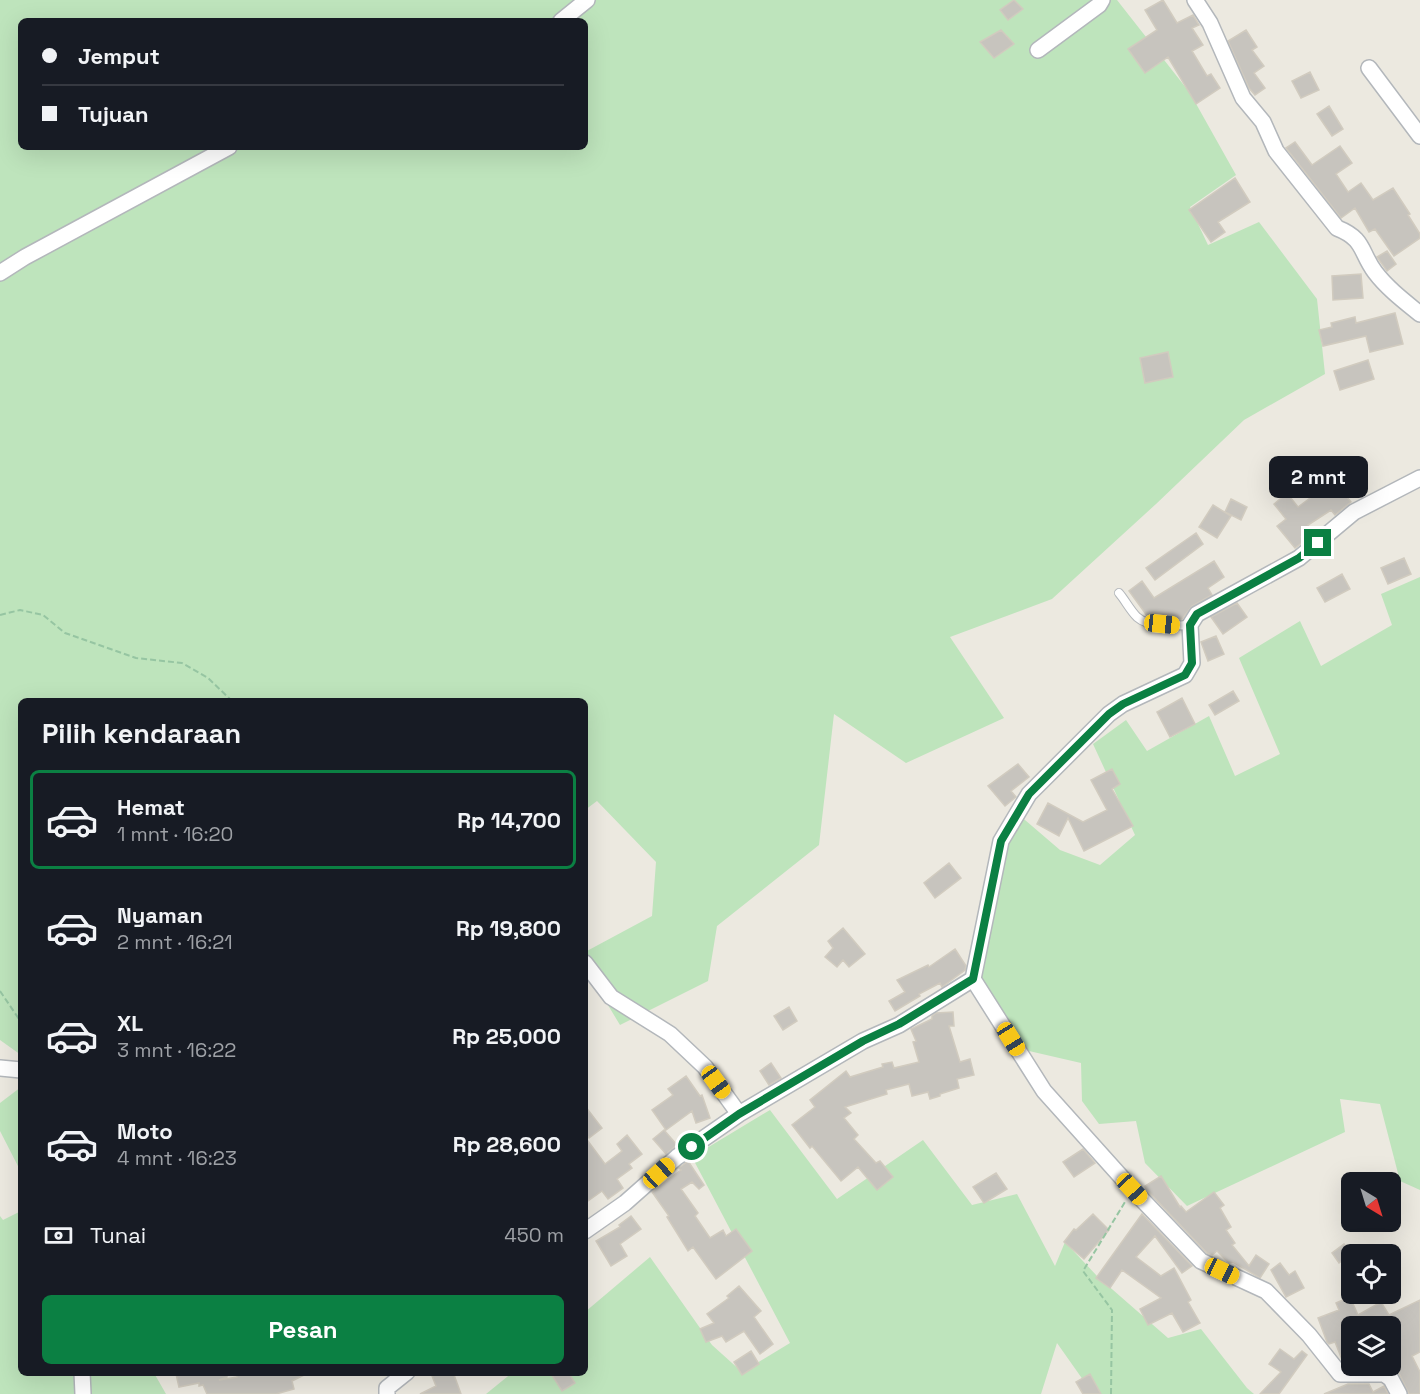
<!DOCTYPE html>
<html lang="id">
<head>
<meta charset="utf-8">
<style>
  body { margin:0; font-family:"Space Grotesk",sans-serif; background:#242831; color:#f1f3f6; height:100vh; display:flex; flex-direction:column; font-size:22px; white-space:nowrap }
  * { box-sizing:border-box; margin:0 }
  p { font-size:20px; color:#9ea1a6 }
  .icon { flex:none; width:33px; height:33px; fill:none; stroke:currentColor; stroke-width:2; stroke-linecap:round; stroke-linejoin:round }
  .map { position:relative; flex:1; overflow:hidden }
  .sheet { position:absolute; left:18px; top:698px; width:570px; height:678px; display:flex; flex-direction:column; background:#171b24; border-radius:9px; box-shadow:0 6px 24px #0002 }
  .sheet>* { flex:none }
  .top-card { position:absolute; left:18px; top:18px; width:570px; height:132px; border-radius:9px; box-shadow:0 6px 24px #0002; display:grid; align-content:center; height:132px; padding:0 24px; background:#171b24 }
  .needle { width:39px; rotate:142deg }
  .buttons { position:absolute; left:1341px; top:1172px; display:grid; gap:12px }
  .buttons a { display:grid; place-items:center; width:60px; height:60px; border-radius:9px; background:#171b24; box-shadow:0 6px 24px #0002; font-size:30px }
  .end { position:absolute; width:27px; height:27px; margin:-14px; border:8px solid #0b8043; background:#fff; box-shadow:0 0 0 3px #fff }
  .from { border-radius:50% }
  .bubble { position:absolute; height:42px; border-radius:9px; background:#171b24; box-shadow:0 6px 24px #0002; font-size:20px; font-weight:600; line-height:42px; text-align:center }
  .car { position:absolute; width:18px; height:36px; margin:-18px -9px; border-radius:8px; box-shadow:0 0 4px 2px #0007; background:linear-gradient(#f5c518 24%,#345 0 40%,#f5c518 0 76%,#345 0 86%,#f5c518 0) }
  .top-card b { display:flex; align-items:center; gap:21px; height:57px; font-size:22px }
  .top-card b+b { border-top:2px solid #363941 }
  .top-card i { width:15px; height:15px; background:#f1f3f6 }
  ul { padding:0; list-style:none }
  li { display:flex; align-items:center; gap:18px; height:99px; margin:0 12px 9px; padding:0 12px; border:3px solid transparent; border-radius:9px }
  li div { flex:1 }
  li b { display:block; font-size:22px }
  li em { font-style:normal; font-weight:600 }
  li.selected { border-color:#0b8043 }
  li>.icon { width:54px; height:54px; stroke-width:1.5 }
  h2 { padding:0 24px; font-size:27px; line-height:72px }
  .pay { display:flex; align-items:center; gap:15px; height:66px; padding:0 24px; font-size:22px }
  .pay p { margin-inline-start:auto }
  .button { display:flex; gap:12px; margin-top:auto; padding:12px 24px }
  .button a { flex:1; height:69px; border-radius:9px; background:#0b8043; color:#fff; font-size:24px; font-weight:600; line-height:69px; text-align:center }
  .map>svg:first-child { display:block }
</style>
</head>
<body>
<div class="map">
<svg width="1420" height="1394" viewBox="0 0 1420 1394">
  <rect width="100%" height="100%" fill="#ece9e0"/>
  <path fill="#bee4bc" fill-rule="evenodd" d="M0,0h1117l73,93 46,82 -46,32 18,38 51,-23 58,77 8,75 -81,46 -88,84 -104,95 -102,38 54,81 -98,45 -72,-49 -15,131 -102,81 -9,55 -88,44 -35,-58v-15l67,-36 4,-54 -59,-61 -12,9v-110h-564v355l-21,-15zM21,21h564v126h-564z
    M1420,577v613l-20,-9 -20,-77 -40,-5 5,33 -158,74 -42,-43 -9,-42 -37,3 -17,-23 -1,-38 -65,-15 -39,-64 19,-135 22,-35 42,36 40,15 35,-30 -42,-91 33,-24 21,31 62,-35 26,60 45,-22 -41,-96 61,-37 21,45 71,-41 -11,-31z
    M21,1087v85l-21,-41v-28z
    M770,1110l67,89 86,-59 49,65 45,-11 38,72 10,-24 32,34 71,62 33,-9 46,59 7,6h-161l-36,-51 -16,51h-555l26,-21 73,-1v-60l65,-55 62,88 30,27 48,-29 -98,-186z
    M21,1211v161l133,1 12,21h-166v-178l3,4z"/>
  <path fill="#c7c4be" stroke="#d1cbbf" stroke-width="1.5" d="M1014,0l9,9 -15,11 -8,-10z
    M1163,0l14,23 16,-8 6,10 -7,3 11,17 -11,6 15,25 4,-2 9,14 -24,16 -28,-47 -23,16 -17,-24 29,-19 -12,-20z
    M1001,30l13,14 -20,14 -14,-16z
    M1246,30l11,17 -5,3 12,16 -10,7 11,15 -10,7 -6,-7 -21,-47z
    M1310,72l9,18 -18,8 -9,-17z
    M1329,106l14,23 -11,7 -15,-22z
    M1295,142l17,23 28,-19 12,17 -16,11 12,18 13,-9 12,17 20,-12 17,26 -2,1 12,19v4l-26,18 -19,-27 -6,3 -14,-24 -14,10 -55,-70z
    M1235,178l15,24 -32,20 7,10 -14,10 -22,-32z
    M1387,251l9,13 -9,7 -10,-14z
    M1361,274l2,24 -30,2 -1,-24z
    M1395,313l8,31 -33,8 -4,-16 -43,10 -4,-16 13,-3 -1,-4 24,-6 1,6z
    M1168,352l5,25 -28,6 -5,-25z
    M1368,360l6,19 -34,11 -6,-19z
    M1337,478l13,17 -3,2 4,5 -16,13 -4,-5 -23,15 3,4 -10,8 3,4 -9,7 -18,-22 9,-7 -12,-15 13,-11 11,14z
    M1231,499l16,8 -6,13 -16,-8z
    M1213,505l18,11 -14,22 -18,-11z
    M1196,533l7,11 -48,36 -9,-12z
    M1404,558l7,16 -23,10 -7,-16z
    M1214,561l10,16 -16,11 4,7 -20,11 -10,13 -19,1 -15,-3 -19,-26 13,-10 12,17z
    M1342,574l8,15 -25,13 -8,-14z
    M1237,603l10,14 -24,17 -12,-17z
    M1216,636l8,18 -16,7 -7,-19z
    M1233,691l6,10 -24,14 -6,-10z
    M1182,698l13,26 -25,13 -13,-25z
    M1018,764l11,13 -18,14 5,6 -11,9 -17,-20z
    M1112,769l8,15 -8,5 21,37 -49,25 -16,-33 -9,18 -22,-12 11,-21 35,19 24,-12 -16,-30z
    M949,863l12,15 -26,20 -11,-15z
    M843,928l22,26 -16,13 -6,-7 -6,7 -12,-10 8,-9 -5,-7z
    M955,949l11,17 -1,4 -23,17 -2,-4 -21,11 1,2 -25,15 -6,-10 16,-9 -8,-12 31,-15 1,2z
    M789,1007l8,14 -14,9 -9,-14z
    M953,1012l1,14h-5l11,36 10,-3 4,16 -17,4 2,9 -19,6v2l-10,3 -2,-7 -16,4 -3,-12 -23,6 1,4 -42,13 6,6 -7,5 14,17 -4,4 22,24 4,-2 13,16 -16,13 -19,-23 -17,14 -29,-35 -2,2 -18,-23 23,-18 -5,-7 36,-29 4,6 33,-10 -1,-3 10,-2 2,6 25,-6 -6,-20 3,-1 -5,-12 21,-10v-3l4,-3z
    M771,1063l10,15 -12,7 -9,-14z
    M686,1076l14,20 2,-1 8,23 -14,5 -4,-12 -26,19 -14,-20 21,-15 -5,-6z
    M585,1106l17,22 -13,10 -4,-5z
    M664,1130l13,15 -11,9 -13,-15z
    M627,1135l15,19 -13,10 3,4 -15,11 6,9 -15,11 -6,-8 -17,12v-66l20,27 17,-13 -5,-7z
    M1083,1149l12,14 -21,14 -11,-15z
    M688,1161l16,24 -5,4 -7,-7 -11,7 17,24 -3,3 15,22 13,-8 3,6 10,-7 16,22 -36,28 -23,-32 -5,4 -21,-34 2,-1 -17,-24 29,-22 -2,-2z
    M996,1173l11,16 -23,14 -11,-16z
    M1161,1176l19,31 1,-1 5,6 28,-20 10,13 -4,3 11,19 -5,3 9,13 -3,2 17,21 7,-11 13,9 -9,14 -27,-16 -4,1 -12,-12 -5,4 -5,-2 -61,-64 -1,-3z
    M1093,1214l16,16 -25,29 -20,-17 10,-13 2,1z
    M1142,1214l50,52 -10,7 -27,-37 -19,21 25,19 13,-8 17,32 -3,2 12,21 -17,9 -11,-19 -24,12 -8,-16 21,-11 -39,-28 -12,18 -14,-10z
    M631,1216l10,13 -21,15 7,12 -16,10 -15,-25 24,-14 -1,-2z
    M1344,1244l8,9 -13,10 -7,-10z
    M1280,1263l9,12 6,-4 9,17 -18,9 -15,-27z
    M739,1286l22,25 -7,6 19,27 -13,10 -16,-23 -18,11 -4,-6 -16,6 -6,-13 14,-6 -7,-9 22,-16 -2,-2z
    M1350,1297l8,18 23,-13 8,13 31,-15v52l-8,4 8,16v22h-11l-19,-40v-28h-22l4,-2 -20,2v38h-7l-2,-2 -8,-20 -6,2 -2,-2 -9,-24 21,-8 -3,-7z
    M1280,1349l14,10 8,-8 5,4 -28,39h-19l21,-22 -12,-8z
    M751,1351l8,13 -17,11 -8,-13z
    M182,1372h45v5l-8,3 18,-3v-5h73l-18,9 2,8 -18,5h-69l-4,-9 -4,1v-3l-20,4 -3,-13z
    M442,1372h11l8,22h-41l16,-8 -4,-10z
    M550,1372h18l7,11 -13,8z
    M1090,1374l11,20h-18l-7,-12z
    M1348,1384h21l4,8 11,-6 4,8h-64z"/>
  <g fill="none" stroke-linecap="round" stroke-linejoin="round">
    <g stroke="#b3b7bb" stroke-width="10">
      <path id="lane" d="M1119,593c6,7 11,17 18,24 12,11 38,9 53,8"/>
    </g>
    <g stroke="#b3b7bb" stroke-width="18">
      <path id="street" d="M1195,0l15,23 33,75 20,24 13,29 61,77c28,11 23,24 38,44 12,16 29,29 45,42
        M561,21l26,-21
        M1038,50l61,-45 3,-5
        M1369,68l51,68
        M0,273l25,-16 204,-110
        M585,963l26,34 59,37 35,33 34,47
        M973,979l71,112 88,98 69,72 65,30 43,44 31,39h44l7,5 8,15
        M0,1068l21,2
        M585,1231l40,-28 52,-46 62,-43 124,-73 36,-16 74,-46 28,-138 28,-47 80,-80 14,-10 62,-29 7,-12 -2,-38 7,-11 102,-56 55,-46 66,-34
        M82,1372l1,22
        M387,1394v-6l20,-16"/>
    </g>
    <path stroke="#96c5a2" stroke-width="2" stroke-dasharray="6 3" stroke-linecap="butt" d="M0,615l20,-5 23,5 22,18 71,25 46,5 26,15 23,22
      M0,991l21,31
      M1111,1394l1,-84 -29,-39 42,-69"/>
    <use href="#lane" stroke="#fff" stroke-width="8"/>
    <use href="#street" stroke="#fff" stroke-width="15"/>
  </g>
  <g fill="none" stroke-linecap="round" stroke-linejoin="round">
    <path stroke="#0b8043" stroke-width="8" d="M692,1147l47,-33 124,-73 36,-17 74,-45 28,-138 28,-47 80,-80 14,-10 62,-29 7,-12 -2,-38 7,-11 102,-56 19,-15"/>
  </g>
</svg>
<div class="buttons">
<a><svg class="needle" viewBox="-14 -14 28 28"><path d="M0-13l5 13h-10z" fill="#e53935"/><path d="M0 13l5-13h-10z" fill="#9ea1a6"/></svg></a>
<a><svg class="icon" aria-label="locate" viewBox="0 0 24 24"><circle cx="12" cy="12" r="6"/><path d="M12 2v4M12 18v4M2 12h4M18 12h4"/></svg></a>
<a><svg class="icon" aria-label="layers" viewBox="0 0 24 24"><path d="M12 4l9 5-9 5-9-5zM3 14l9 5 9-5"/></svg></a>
</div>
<i class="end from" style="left:692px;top:1147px"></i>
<i class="end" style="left:1318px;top:543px"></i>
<div class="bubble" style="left:1269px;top:456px;width:99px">2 mnt</div>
<i class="car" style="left:1162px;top:624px;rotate:96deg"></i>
<i class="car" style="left:1011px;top:1039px;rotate:148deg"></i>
<i class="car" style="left:716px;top:1082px;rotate:144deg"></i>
<i class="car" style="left:659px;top:1173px;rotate:48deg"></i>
<i class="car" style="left:1132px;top:1189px;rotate:137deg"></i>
<i class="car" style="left:1222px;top:1271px;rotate:115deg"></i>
<div class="top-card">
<b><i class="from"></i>Jemput</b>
<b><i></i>Tujuan</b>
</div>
<section class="sheet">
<h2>Pilih kendaraan</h2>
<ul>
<li class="selected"><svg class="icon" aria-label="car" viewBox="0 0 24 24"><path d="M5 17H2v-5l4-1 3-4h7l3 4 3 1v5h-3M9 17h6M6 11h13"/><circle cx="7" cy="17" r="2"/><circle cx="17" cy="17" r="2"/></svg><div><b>Hemat</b><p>1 mnt · 16:20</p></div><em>Rp 14,700</em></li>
<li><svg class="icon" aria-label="car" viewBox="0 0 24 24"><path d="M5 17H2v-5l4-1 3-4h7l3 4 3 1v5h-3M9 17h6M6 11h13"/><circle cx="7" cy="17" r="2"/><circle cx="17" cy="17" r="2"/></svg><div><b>Nyaman</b><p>2 mnt · 16:21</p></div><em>Rp 19,800</em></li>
<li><svg class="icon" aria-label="car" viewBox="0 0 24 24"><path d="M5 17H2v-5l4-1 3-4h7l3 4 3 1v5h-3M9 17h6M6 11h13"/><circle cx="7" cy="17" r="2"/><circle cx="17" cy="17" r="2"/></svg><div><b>XL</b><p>3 mnt · 16:22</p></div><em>Rp 25,000</em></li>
<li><svg class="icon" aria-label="car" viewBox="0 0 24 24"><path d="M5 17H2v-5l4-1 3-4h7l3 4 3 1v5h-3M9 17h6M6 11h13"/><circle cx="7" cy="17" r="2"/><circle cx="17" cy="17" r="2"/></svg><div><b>Moto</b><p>4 mnt · 16:23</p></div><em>Rp 28,600</em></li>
</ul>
<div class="pay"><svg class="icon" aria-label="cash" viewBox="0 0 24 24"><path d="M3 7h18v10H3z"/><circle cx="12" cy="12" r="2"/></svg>Tunai<p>450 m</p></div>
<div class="button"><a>Pesan</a></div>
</section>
</div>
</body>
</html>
